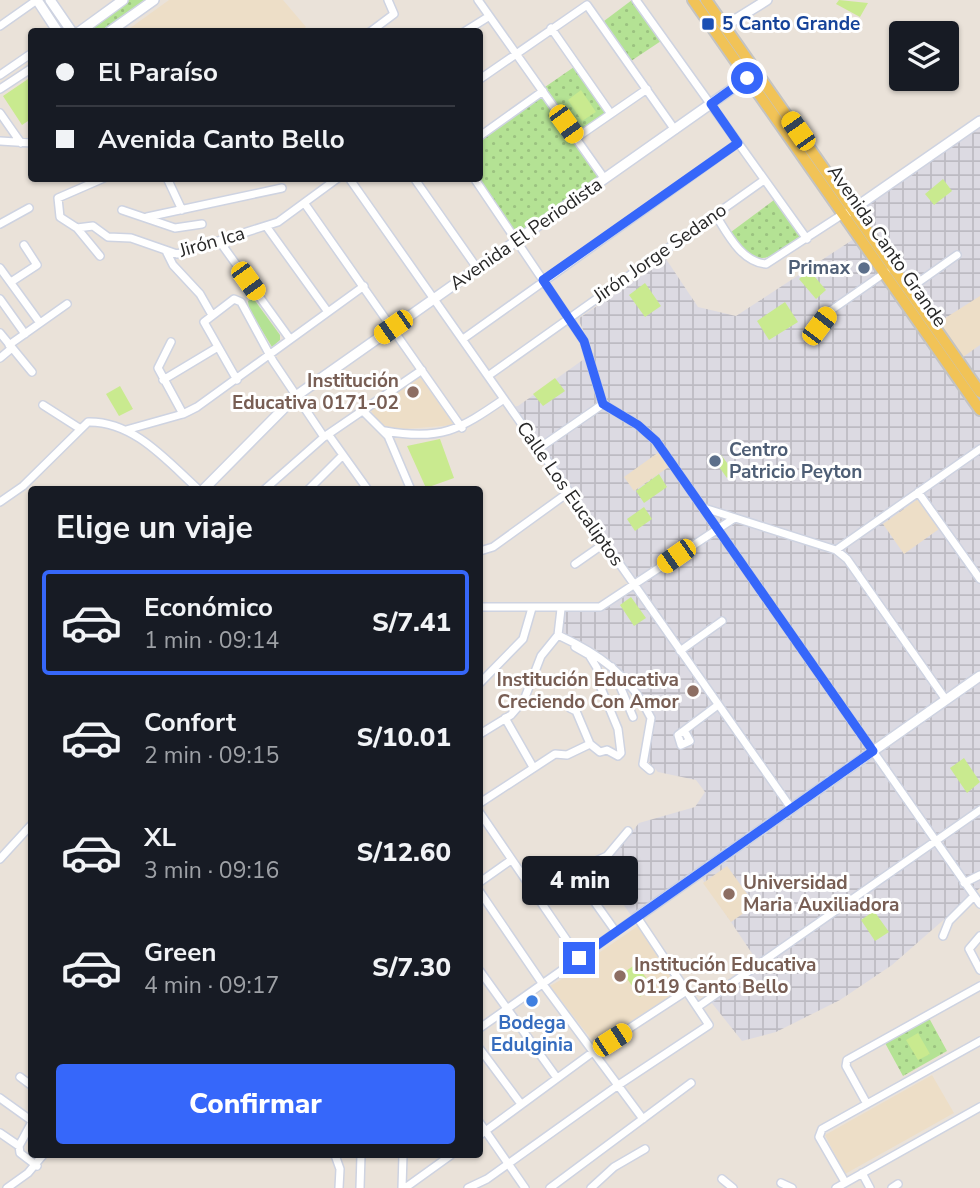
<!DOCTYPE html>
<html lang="es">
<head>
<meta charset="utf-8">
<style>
  body { margin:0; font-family:"Nunito Sans",sans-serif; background:#242831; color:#f1f3f6; height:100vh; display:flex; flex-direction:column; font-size:26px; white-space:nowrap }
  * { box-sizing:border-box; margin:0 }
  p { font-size:23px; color:#9ea1a6 }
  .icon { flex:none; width:38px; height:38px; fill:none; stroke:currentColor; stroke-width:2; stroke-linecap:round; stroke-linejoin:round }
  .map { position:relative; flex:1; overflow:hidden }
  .panel { position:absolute; left:28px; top:486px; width:455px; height:672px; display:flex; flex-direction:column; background:#171b24; border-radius:7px; box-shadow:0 2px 5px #0004 }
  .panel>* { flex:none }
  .banner { position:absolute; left:28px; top:28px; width:455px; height:154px; border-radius:7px; box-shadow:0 2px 5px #0004; display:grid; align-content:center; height:154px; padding:0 28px; background:#171b24 }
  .tools { position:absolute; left:889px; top:21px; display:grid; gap:14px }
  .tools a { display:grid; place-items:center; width:70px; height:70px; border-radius:7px; background:#171b24; box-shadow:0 2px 5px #0004; font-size:35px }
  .end { position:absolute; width:32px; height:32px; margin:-16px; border:9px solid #3667fa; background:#fff; box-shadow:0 0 0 4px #fff }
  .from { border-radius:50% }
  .bubble { position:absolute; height:49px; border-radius:7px; background:#171b24; box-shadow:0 2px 5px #0004; font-size:23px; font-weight:800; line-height:49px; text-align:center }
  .car { position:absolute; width:21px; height:42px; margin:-21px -10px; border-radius:9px; box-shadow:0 0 5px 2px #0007; background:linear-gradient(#f5c518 24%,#345 0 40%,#f5c518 0 76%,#345 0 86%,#f5c518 0) }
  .banner b { display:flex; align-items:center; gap:24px; height:66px; font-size:26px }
  .banner b+b { border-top:2px solid #363941 }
  .banner i { width:18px; height:18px; background:#f1f3f6 }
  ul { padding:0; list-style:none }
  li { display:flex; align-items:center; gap:21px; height:105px; margin:0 14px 10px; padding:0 14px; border:4px solid transparent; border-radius:7px }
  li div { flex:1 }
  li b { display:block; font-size:26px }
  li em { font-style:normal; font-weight:800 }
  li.on { border-color:#3667fa }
  li>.icon { width:63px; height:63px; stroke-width:1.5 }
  h2 { padding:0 28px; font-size:32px; line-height:84px }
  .cta { display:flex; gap:14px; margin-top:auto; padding:14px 28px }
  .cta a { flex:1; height:80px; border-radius:7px; background:#3667fa; color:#fff; font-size:28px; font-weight:800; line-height:80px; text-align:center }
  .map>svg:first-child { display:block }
</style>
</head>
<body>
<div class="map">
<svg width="980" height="1188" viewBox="0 0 980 1188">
  <defs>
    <pattern id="industrial-grid" width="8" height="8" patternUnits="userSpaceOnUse" patternTransform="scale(1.75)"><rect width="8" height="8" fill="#dcdae2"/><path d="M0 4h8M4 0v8" fill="none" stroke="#bdbbc2"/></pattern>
    <pattern id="park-dots" width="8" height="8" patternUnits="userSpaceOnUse" patternTransform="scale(1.75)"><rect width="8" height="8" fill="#b4e294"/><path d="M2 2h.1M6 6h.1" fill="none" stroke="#9bc280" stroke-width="1.8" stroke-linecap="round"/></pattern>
  </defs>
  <rect width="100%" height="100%" fill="#eae2d9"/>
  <path fill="url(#industrial-grid)" d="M980,124v764l-88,77 -52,35 -64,32 -34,9 -31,-39 50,-35 -60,-90 -66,44 -38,-54 14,-9 28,-35 56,-16 10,-15 -9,-12 -38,-8 -11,-12 6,-44 -18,-30 -40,-37 -32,-15 1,-28h28l13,-4 26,-18 -126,-176 13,-2 76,-54 -16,-33 88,-60 32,48 38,9 127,-83 -6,-23z"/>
  <path fill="#eddec7" d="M169,0h114l23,27 -6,5 -174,-1z
    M980,296v49l-17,12 -24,-35z
    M419,375l35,50 -61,5 -14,-7 -9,-14z
    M659,452l11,14 -36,25 -10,-14z
    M918,499l21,30 -35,25 -21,-30z
    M727,866l28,39 -24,17 -28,-39z
    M638,926l42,60 -2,6 -83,52 -45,-58 37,-21 3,-6z
    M932,1075l22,38 -109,61 -20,-39z"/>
  <path fill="#b4e294" d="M253,298l27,37v5l-8,7 -23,-38 -1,-8z"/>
  <path fill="url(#park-dots)" d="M128,0h22l-46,31 -20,1z
    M632,0l29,41 -30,20 -27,-40z
    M574,67l33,46 -30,21 -32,-47z
    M543,95l57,83 -83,58 -40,-57 3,-1v-38z
    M774,200l28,39c-34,19 -47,34 -71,-7z
    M929,1018l18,33 -44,25 -18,-33z"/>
  <path fill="#c9ea8f" d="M839,0l29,3 -8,14 -24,-13z
    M31,77v42l-9,6 -19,-29z
    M581,90l15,22 -14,9 -14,-21z
    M943,179l9,12 -18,14 -9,-11z
    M809,270l17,20 -10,9 -17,-20z
    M645,283l16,23 -16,11 -16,-22z
    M785,302l13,20 -29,18 -12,-19z
    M555,378l10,13 -22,15 -10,-12z
    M120,386l13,23 -14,7 -13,-22z
    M440,439l14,39 -28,10 -19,-42z
    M721,455l13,17 -7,6 -13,-18z
    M659,474l8,13 -23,16 -8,-12z
    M644,507l8,12 -17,12 -8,-12z
    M631,597l15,21 -12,8 -14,-21z
    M964,758l16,24 -13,11 -17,-25z
    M874,911l15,21 -14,9 -14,-21z
    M636,964l17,23 -13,10 -17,-24z
    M918,1033l12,21 -12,6 -12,-20z"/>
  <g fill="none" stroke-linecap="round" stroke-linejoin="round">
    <g stroke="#ced3e1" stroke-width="10">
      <path id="minor" d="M478,0l126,178
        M636,0l171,239
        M0,26l37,-26
        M551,28l60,86
        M370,32l24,-18 -6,-14
        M464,32l24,-15
        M0,75l32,-22
        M480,79l107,-74 88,125
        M0,89l32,-21
        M0,113l21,30
        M480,136l63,-45
        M576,138l71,-49
        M0,141l32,2
        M104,178l-46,20 2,19 17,11 16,-2 15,11 23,1 46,16 101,-32 60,-44
        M167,178l15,32
        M349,178l442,630
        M414,178l63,90
        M474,178l110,163 19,63 35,21 18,16 324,463
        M305,204l157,224
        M122,210l53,18 27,-4
        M715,214c12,19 26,48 51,50l77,-50
        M147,217l135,-29
        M0,224l29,-16
        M266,226l62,86
        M77,228l23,28
        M220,242l70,97
        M167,253l6,12 27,29 12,21
        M0,268l40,55
        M11,282l26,-17 -13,-20
        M909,289l48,-34
        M0,299l25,35
        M819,326l11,-15 56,-39
        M0,333l32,39
        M463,339l275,-196
        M171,342l-13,26 25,46
        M9,345l58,-41
        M0,358l12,-10
        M488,376l276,-196
        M163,380l55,-33
        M237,380l-33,-58 30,-23 7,3 32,59 51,76
        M43,405l36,23
        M362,410l26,26 23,54
        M126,430l57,-16 14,-7 167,-121
        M385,431c56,10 74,-1 119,-32
        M328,434l40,56
        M538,449l65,-45
        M264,490l60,-53 98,-67
        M308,490l35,-35
        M918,492l62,87
        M0,502l23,-16 65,-64c46,-1 79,39 111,68
        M704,508l132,42 144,-101
        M836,550l11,9 99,141
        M480,551l13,-4 76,-55
        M575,564l30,-21
        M480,607h120l133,-88
        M558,635c41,19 73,41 93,83l-8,46 7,6
        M575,647l14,8 8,13 4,20 17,41 3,24 -3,3 -11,-6 -7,2 -10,-8
        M680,651l42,-30
        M612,667l21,50
        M480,683l43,-44 9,-31
        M505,718l28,49
        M685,732l5,9 -9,4 -3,-10 40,-30
        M480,734l31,-19 13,-15 17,-44 17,-21 3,-26
        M480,803l75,-49 12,1 23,-11 -14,-33 -6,-3
        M480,813l99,145
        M0,859l32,-35
        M574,873l42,59
        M480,882l31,-22
        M964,883l16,-8
        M480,892l62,91 101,136
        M538,899l38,-29 31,-14 21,-25
        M943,936l6,-15 24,-24
        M980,936l-11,13 11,21
        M480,971l77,107
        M699,1006l281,-196
        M480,1049l41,55
        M20,1077l12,9
        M0,1098l32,23
        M867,1104l-21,-38 1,-6 133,-74
        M480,1123l45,65
        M0,1133l19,13 1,7 17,13
        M480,1135l113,-83 95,-62
        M19,1146l13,-24
        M335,1155l5,14 -1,19
        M862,1173l8,15
        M722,1179l11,9
        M845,1182l-26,-45 3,-8 158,-88
        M781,1183l11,5
        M7,1188l21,-15 15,-18
        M360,1188l1,-33
        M402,1188l1,-33
        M405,1188l46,-33
        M468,1188l19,-9 130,-93 92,-61 -72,-108 -157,111
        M550,1188l141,-105
        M591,1188l23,-21 31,-18
        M836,1188l144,-81
        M892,1188l6,-4"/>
    </g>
    <g stroke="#ced3e1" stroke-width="12">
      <path id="tertiary" d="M37,0l21,32
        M50,0l22,32
        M725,26l42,-26
        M79,32l44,-32
        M109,32l45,-32
        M849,212l131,-91
        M203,490l93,-94 457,-322
        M637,917l343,-241"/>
    </g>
    <g stroke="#c3c3c3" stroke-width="14">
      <path id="primary" d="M693,0l287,410
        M706,0l274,392"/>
    </g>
    <use href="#minor" stroke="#fff" stroke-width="7"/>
    <use href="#tertiary" stroke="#fff" stroke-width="9"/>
    <use href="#primary" stroke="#f1c357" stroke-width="10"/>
  </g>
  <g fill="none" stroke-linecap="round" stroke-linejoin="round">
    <path stroke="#3667fa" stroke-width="9" d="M579,958l294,-207 -217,-310 -18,-16 -35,-21 -19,-63 -41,-61 195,-137 -27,-39 36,-26"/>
  </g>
  <rect fill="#1a4fb4" stroke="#fff" stroke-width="2.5" x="701" y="17" width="14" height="14" rx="3.5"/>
  <g fill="#5c6f8a" stroke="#fff" stroke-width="2.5">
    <circle cx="864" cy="268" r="7"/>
    <circle cx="715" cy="461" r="7"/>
  </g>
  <g fill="#8d6e63" stroke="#fff" stroke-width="2.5">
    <circle cx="413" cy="392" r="7"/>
    <circle cx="693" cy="691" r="7"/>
    <circle cx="729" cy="894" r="7"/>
    <circle cx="620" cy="976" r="7"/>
  </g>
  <circle fill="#3f7fe0" stroke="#fff" stroke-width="2.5" cx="532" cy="1001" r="7"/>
  <g text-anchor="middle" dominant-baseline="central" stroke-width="6" stroke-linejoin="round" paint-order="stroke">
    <g font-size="19" font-weight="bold" fill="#164399" stroke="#fff" text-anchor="start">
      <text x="722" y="24">5 Canto Grande</text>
    </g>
    <g font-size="19" fill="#272727" stroke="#fff">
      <text transform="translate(526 234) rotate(-35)">Avenida El Periodista</text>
      <text transform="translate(212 242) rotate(-16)">Jirón Ica</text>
      <text transform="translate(887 246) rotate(55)">Avenida Canto Grande</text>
      <text transform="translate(660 253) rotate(-35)">Jirón Jorge Sedano</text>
      <text transform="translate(570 494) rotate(55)">Calle Los Eucaliptos</text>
    </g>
    <g font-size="19" font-weight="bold" fill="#4e5e75" stroke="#fff" text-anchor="end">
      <text x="850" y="268">Primax</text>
      <text x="729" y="450" text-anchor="start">Centro<tspan x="729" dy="22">Patricio Peyton</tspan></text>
    </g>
    <g font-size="19" font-weight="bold" fill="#785e54" stroke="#fff" text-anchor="end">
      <text x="399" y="381">Institución<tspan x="399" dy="22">Educativa 0171-02</tspan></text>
      <text x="679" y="680">Institución Educativa<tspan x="679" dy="22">Creciendo Con Amor</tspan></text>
      <text x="743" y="883" text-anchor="start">Universidad<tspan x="743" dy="22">Maria Auxiliadora</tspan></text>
      <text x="634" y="965" text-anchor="start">Institución Educativa<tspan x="634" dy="22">0119 Canto Bello</tspan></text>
    </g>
    <g font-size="19" font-weight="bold" fill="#366cbe" stroke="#fff">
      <text x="532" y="1023">Bodega<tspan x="532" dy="22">Edulginia</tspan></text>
    </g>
  </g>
</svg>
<div class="tools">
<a><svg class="icon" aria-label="layers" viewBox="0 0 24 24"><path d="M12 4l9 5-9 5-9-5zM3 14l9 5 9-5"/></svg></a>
</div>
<i class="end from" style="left:747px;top:78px"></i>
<i class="end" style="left:579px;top:958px"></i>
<div class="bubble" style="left:522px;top:856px;width:116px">4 min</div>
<i class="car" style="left:566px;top:124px;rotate:144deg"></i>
<i class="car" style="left:798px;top:131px;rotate:325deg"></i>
<i class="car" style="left:248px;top:281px;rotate:144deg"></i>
<i class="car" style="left:819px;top:326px;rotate:37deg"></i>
<i class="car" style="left:393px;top:327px;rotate:235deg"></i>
<i class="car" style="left:676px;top:556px;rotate:235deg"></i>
<i class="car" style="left:612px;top:1040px;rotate:57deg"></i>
<div class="banner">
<b><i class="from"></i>El Paraíso</b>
<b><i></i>Avenida Canto Bello</b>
</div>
<section class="panel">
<h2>Elige un viaje</h2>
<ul>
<li class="on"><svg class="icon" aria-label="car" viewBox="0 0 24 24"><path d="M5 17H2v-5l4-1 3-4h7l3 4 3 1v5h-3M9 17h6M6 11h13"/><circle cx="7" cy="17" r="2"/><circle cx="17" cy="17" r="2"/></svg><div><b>Económico</b><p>1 min · 09:14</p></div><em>S/7.41</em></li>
<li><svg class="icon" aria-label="car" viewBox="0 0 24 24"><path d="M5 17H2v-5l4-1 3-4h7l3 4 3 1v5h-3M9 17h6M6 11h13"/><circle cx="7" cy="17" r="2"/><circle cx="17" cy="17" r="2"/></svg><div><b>Confort</b><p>2 min · 09:15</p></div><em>S/10.01</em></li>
<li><svg class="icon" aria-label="car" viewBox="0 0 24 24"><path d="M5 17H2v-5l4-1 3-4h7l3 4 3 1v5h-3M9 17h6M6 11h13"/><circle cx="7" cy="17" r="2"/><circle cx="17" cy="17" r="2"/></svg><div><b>XL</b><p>3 min · 09:16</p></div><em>S/12.60</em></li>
<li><svg class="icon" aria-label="car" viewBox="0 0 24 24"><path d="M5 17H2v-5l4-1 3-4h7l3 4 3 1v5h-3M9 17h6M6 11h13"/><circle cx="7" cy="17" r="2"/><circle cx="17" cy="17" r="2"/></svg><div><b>Green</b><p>4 min · 09:17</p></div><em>S/7.30</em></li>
</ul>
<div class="cta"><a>Confirmar</a></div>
</section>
</div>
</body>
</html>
